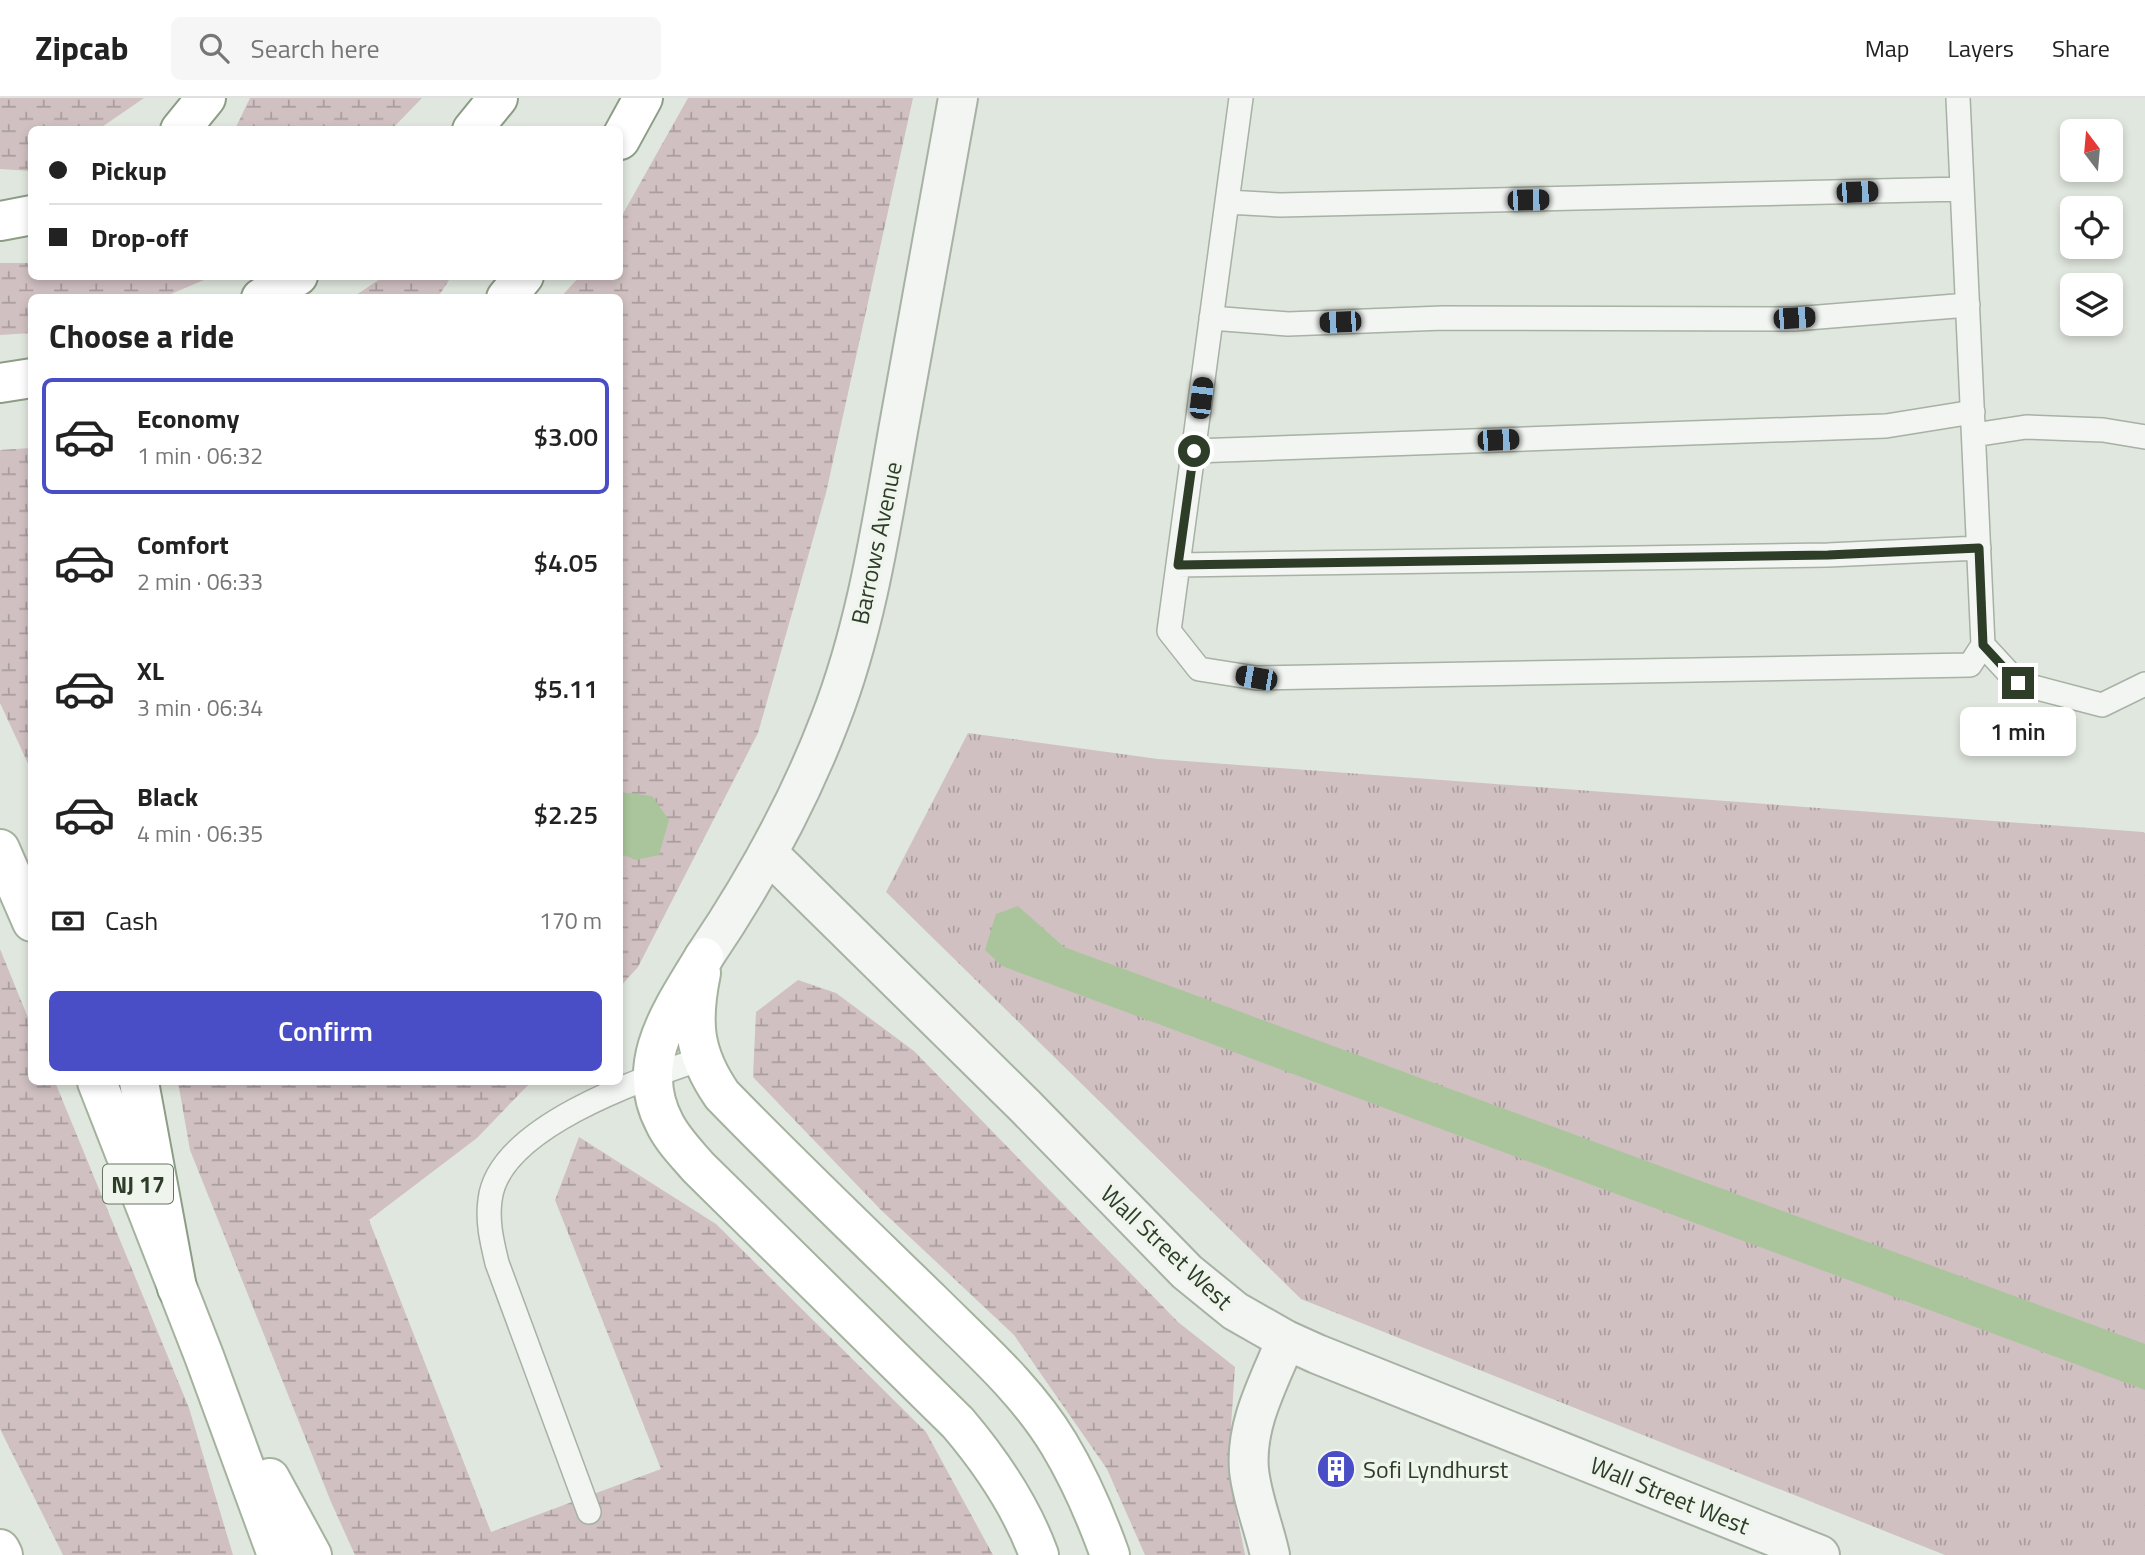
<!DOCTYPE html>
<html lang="en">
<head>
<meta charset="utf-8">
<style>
  body { margin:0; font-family:"Titillium Web",sans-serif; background:#f6f6f6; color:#222; height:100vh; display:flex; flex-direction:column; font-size:26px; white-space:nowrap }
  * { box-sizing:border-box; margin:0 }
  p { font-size:23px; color:#767676 }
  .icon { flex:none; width:38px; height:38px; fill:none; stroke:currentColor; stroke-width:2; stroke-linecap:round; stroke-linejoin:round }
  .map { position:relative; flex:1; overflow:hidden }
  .side { position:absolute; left:28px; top:196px; width:595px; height:791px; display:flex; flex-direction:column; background:#fff; border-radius:10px; box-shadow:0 4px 10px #0003 }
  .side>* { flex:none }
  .hud { position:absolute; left:28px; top:28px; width:595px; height:154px; border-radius:10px; box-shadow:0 4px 10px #0003; display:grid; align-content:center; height:154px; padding:0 21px; background:#fff }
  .needle { width:46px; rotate:344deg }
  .buttons { position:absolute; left:2060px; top:21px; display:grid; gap:14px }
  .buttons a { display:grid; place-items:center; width:63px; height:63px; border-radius:10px; background:#fff; box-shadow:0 4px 10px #0003; font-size:35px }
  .end { position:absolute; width:32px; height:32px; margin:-16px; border:9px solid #2d3d28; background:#fff; box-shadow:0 0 0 4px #fff }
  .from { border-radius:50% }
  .bubble { position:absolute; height:49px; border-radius:10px; background:#fff; box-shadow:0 4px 10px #0003; font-size:23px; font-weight:600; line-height:49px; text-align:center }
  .car { position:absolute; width:21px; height:42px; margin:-21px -10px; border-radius:9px; box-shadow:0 0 5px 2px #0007; background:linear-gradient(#222 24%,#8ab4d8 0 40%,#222 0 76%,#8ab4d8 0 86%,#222 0) }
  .hud b { display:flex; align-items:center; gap:24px; height:66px; font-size:26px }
  .hud b+b { border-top:2px solid #e0e0e0 }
  .hud i { width:18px; height:18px; background:#222 }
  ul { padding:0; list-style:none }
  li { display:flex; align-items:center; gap:21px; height:116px; margin:0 14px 10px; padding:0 7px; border:4px solid transparent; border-radius:10px }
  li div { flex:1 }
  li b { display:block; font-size:26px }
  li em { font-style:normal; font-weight:600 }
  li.current { border-color:#494dc6 }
  li>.icon { width:63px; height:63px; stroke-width:1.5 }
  h2 { padding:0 21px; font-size:32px; line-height:84px }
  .pay { display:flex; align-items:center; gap:18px; height:77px; padding:0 21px; font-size:26px }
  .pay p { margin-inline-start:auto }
  .primary-button { display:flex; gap:14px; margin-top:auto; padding:14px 21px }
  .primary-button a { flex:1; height:80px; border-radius:10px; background:#494dc6; color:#fff; font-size:28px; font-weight:600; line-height:80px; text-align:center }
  header { display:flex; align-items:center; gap:42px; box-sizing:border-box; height:98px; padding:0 35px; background:#fff; border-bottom:2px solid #e0e0e0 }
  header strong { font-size:33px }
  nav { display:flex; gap:38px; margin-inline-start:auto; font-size:24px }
  .search { width:490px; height:63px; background:#f6f6f6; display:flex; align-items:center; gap:18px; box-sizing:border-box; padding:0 24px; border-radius:10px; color:#767676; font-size:26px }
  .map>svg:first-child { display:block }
</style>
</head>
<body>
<header>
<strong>Zipcab</strong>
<div class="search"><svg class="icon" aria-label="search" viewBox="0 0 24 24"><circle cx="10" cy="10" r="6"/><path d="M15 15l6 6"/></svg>Search here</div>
<nav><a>Map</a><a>Layers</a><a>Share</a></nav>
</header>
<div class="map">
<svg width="2145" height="1457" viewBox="0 0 2145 1457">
  <defs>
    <pattern id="wetland-marsh" width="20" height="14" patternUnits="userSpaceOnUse" patternTransform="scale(1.75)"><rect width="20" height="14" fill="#d0c0c2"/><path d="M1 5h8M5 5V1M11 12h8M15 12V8" fill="none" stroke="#a99d9e"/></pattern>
    <pattern id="park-tufts" width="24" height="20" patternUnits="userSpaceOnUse" patternTransform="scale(1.75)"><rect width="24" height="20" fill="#d0c0c2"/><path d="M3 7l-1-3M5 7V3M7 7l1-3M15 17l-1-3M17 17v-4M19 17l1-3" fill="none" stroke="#a99d9e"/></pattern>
  </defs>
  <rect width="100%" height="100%" fill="#e0e7de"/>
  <path fill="url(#wetland-marsh)" d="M0,0h144l-45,31 -67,1 -1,41 -31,-2z
    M250,0h172l-30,31h-157z
    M688,0h225l-87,395 -68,240 -120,234 -18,20v-689h-60l19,-21 41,-1v-57z
    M0,165h31l1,13 179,1 -47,20 -132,1 -1,35 -31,2z
    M383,179v-1l68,1 -13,20h-85z
    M31,350h1l-1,322 -31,-67v-253z
    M0,851l31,76 1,57h23l134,326 44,147h-170l-63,-126z
    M798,882l38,13 78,58 264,271 57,45 -7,103 17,85h-100l-38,-86 -93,-134 -133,-125 -128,-133 3,-65z
    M178,984h353l-54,56 -108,82 122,312 170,-63 -106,-269 24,-63 137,87 210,208 67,123h-638l-24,-53 -141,-352z"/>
  <path fill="url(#park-tufts)" d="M968,635l190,26 985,73 2,1v722h-200l-644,-256 -415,-407z"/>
  <path fill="#aac59b" d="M620,694l32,4 17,24 -10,35 -24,5 -15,-7z
    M1018,808l46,41 1081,397v46l-1143,-424 -17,-16 11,-36z"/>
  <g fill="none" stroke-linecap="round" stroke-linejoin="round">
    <g stroke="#a7b1a4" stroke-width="26">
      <path id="service" d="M1241,0l-72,533 30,38 57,9 714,-13 13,-20 -25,-547
        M1227,104l53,3 682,-16
        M1211,220l77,6 155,-6 351,1 174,-14
        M1974,337l52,-8 77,3 42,7
        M1194,353l692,-25 87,-14
        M1178,467l650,-10 151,-7
        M1983,547l35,38 84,22 43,-21
        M589,1414l-92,-249c-5,-21 -10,-41 -7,-63 8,-73 152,-121 211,-141"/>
    </g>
    <g stroke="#a7b1a4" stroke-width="42">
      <path id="minor" d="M768,755l257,253 162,166 48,39 51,29 31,14 503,201
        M1270,1457c-6,-28 -18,-56 -21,-85 -4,-46 20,-88 37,-130"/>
    </g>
    <g stroke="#a7b1a4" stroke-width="42">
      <path id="tertiary" d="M704,859c50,-74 94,-153 126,-237 36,-92 51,-192 68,-289 20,-111 40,-222 60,-333"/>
    </g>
    <g stroke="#a4b29e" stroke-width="42">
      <path id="primary" d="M0,751l32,73
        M704,859c-31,52 -72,106 -39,167 8,16 21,29 33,43l260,256c34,40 63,83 81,132
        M701,875c-10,49 -8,80 21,122 68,70 139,138 209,206 45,45 95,88 128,143 21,35 37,72 51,111
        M97,984l107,274 73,199
        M270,1380l42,77
        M0,1451l3,6"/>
    </g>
    <g stroke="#8c9d86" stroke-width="42">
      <path id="motorway" d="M180,32l26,-32
        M472,32l26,-32
        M620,42l23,-42
        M0,123l32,-6
        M261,200l37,-22
        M506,200l18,-22
        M0,285l32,-5
        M139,984l38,206"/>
    </g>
    <use href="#service" stroke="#f2f5f1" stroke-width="23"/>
    <use href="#minor" stroke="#f2f5f1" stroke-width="38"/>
    <use href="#tertiary" stroke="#f2f5f1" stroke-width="38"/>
    <use href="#primary" stroke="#fff" stroke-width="38"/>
    <use href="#motorway" stroke="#fff" stroke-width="38"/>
  </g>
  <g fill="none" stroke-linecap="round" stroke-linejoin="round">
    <path stroke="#2d3d28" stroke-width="9" d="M1194,353l-16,114 650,-10 151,-7 4,97 35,38"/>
  </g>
  <defs>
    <g id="building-disc" transform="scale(2.0125)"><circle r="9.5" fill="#494dc6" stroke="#eff5ed"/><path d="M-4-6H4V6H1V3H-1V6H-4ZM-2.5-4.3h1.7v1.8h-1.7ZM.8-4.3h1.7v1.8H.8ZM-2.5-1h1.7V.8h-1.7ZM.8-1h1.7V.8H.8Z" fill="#fff"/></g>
  </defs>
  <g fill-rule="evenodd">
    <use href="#building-disc" x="1336" y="1371"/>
  </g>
  <g text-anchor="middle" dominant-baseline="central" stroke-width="7" stroke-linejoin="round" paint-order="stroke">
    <rect fill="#eff5ed" stroke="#677463" stroke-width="2" x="103" y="1066.5" width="70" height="39" rx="5"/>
    <g font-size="23" font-weight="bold" fill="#2d3d28">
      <text x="138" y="1086">NJ 17</text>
    </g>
    <g font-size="24" fill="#2d3d28" stroke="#eff5ed">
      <text transform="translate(876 445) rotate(-78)">Barrows Avenue</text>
      <text transform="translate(1167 1149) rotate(43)">Wall Street West</text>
      <text transform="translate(1670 1397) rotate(22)">Wall Street West</text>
    </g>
    <g font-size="24" fill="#2d3d28" stroke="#eff5ed" text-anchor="start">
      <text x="1363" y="1371">Sofi Lyndhurst</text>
    </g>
  </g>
</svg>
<div class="buttons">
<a><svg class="needle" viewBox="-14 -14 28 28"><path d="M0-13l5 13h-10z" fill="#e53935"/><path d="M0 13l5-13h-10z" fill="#767676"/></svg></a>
<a><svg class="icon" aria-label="locate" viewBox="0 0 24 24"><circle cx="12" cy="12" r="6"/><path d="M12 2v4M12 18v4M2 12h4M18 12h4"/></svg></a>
<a><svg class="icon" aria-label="layers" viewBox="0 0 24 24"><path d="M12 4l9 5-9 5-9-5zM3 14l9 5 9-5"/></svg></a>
</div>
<i class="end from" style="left:1194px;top:353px"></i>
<i class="end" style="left:2018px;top:585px"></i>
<div class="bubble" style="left:1960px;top:609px;width:116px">1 min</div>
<i class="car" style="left:1857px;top:94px;rotate:88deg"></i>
<i class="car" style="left:1528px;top:102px;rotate:89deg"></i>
<i class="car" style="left:1794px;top:220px;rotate:86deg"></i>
<i class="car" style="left:1340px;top:224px;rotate:268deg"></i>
<i class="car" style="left:1201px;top:300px;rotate:7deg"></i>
<i class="car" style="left:1498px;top:342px;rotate:88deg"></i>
<i class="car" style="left:1256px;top:580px;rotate:280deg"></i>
<div class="hud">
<b><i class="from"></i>Pickup</b>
<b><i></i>Drop-off</b>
</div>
<section class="side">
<h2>Choose a ride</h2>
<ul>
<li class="current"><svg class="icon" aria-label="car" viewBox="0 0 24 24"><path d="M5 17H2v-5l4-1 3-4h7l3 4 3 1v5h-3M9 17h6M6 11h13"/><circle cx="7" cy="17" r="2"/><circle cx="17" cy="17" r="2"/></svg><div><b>Economy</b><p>1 min · 06:32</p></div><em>$3.00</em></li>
<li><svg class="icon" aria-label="car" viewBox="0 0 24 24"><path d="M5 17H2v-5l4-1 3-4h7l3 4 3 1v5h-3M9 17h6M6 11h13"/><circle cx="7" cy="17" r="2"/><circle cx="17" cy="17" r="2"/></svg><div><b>Comfort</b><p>2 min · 06:33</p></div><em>$4.05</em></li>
<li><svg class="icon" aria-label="car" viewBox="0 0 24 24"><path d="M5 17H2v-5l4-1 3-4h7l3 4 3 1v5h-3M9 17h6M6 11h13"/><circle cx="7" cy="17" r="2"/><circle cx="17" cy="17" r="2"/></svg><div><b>XL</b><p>3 min · 06:34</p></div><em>$5.11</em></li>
<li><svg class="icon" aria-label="car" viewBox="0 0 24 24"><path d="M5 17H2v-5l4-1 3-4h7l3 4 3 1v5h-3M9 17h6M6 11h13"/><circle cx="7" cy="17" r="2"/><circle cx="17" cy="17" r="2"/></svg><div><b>Black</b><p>4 min · 06:35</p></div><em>$2.25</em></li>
</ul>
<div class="pay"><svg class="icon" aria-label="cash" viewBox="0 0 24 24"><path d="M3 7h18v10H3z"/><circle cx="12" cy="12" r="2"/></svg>Cash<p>170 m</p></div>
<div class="primary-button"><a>Confirm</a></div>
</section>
</div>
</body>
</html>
